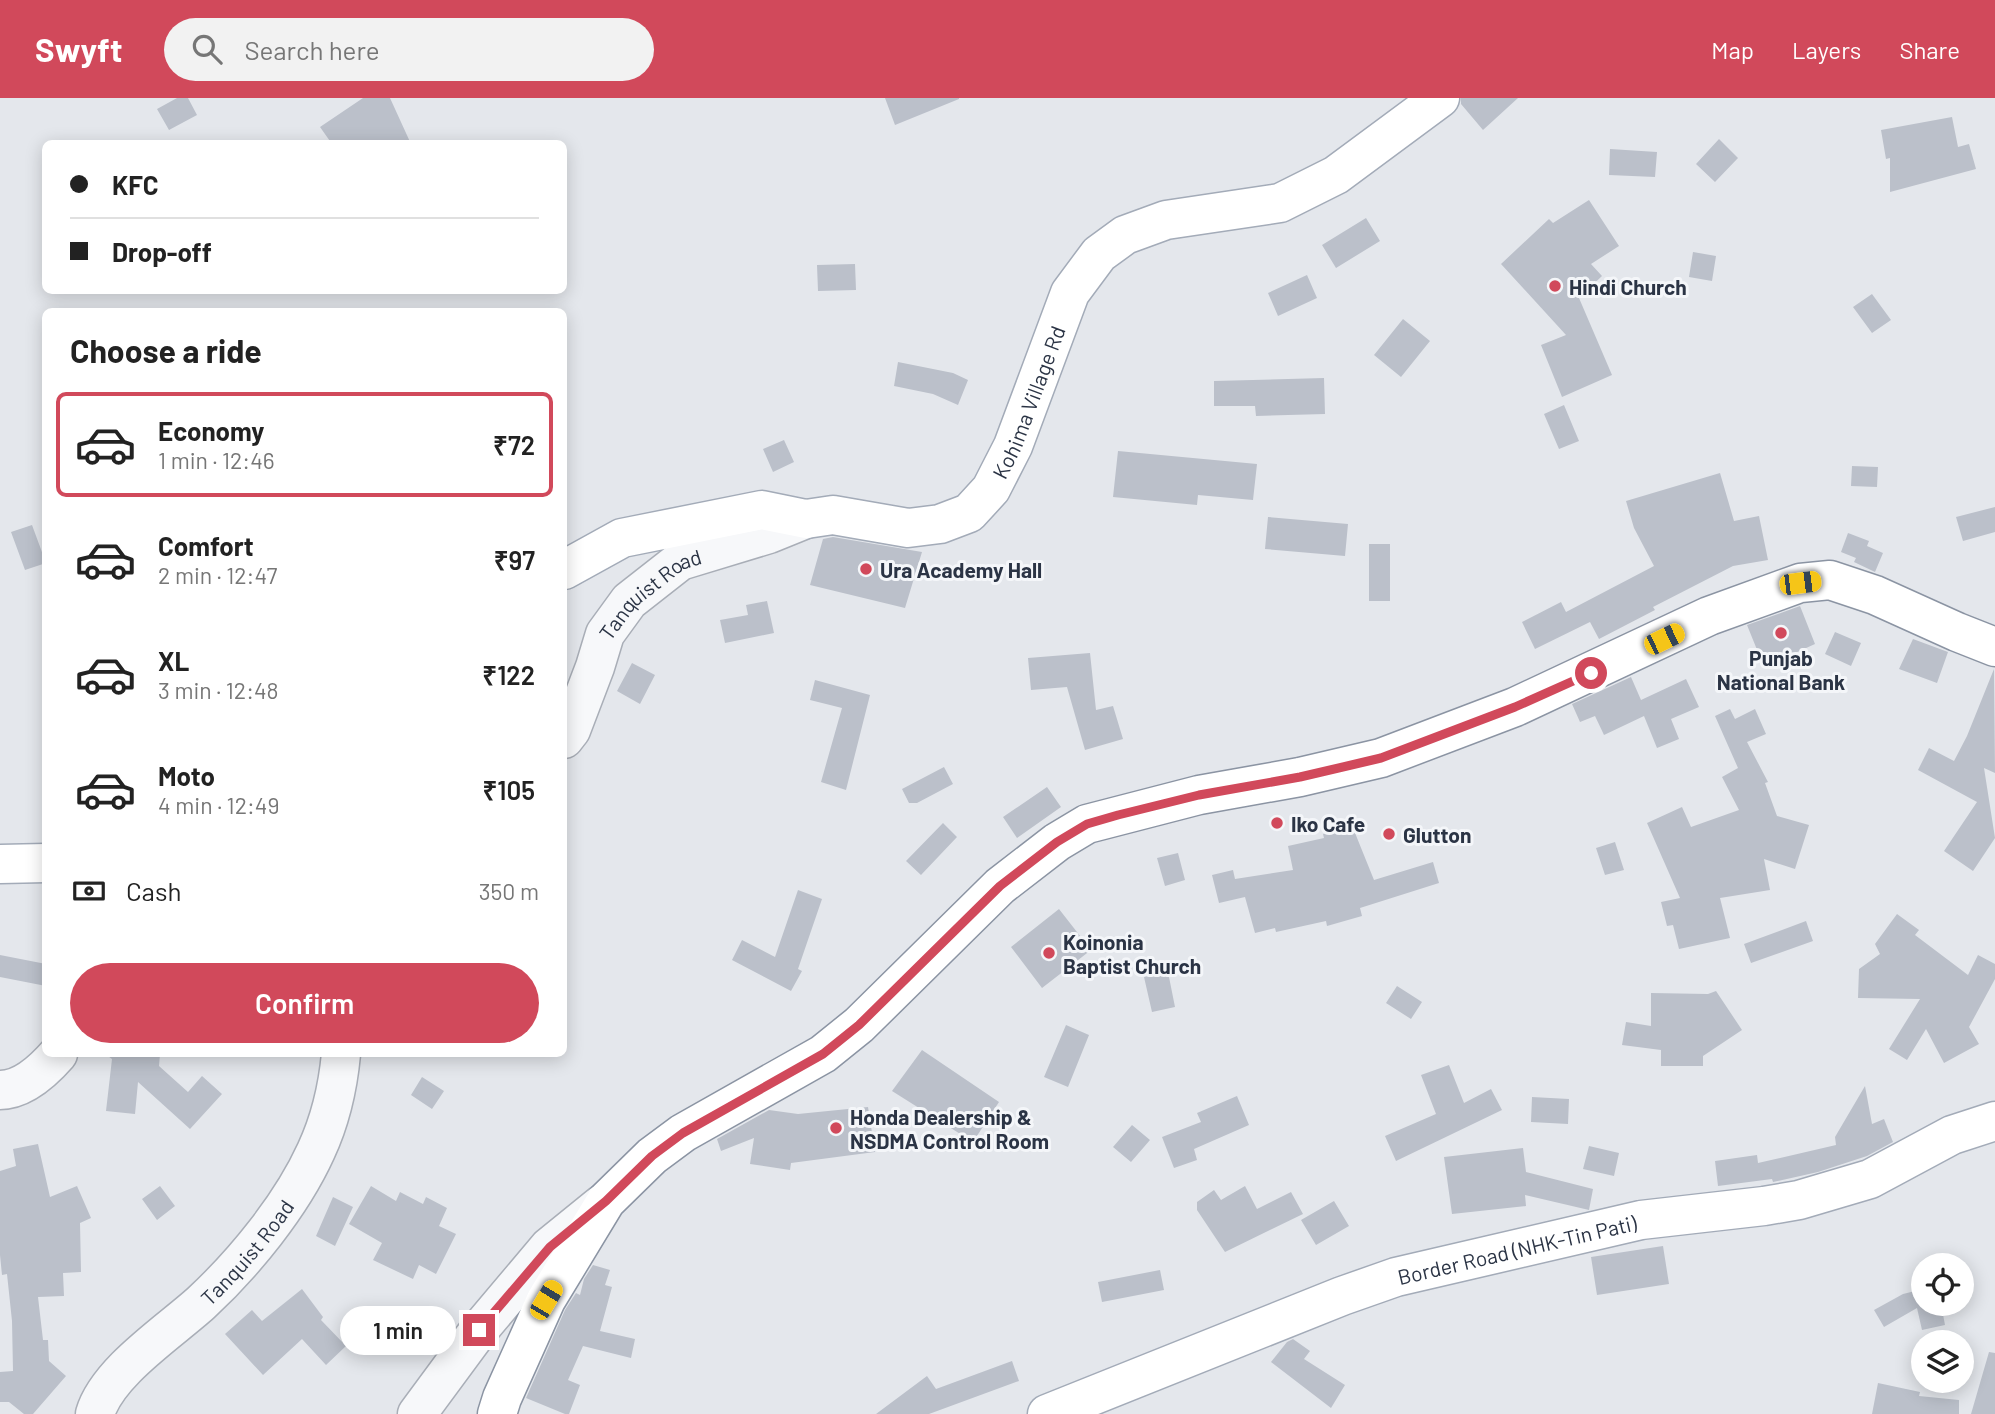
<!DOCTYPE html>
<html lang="en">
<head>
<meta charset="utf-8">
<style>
  body { margin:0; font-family:Barlow,sans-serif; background:#f2f2f2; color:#222; height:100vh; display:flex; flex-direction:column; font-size:26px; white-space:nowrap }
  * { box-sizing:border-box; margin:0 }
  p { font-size:23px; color:#767676 }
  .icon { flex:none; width:38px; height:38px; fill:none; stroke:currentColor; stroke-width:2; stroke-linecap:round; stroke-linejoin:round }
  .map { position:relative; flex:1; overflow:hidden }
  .drawer { position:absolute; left:42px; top:210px; width:525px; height:749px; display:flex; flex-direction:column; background:#fff; border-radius:10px; box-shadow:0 4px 18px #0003 }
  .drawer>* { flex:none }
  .guide { position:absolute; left:42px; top:42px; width:525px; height:154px; border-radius:10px; box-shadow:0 4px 18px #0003; display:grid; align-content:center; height:154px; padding:0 28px; background:#fff }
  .controls { position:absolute; left:1911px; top:1155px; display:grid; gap:14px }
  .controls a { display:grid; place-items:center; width:63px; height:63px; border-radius:50%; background:#fff; box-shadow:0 4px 18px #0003; font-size:35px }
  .end { position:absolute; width:32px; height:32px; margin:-16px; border:9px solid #d1495b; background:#fff; box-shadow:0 0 0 4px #fff }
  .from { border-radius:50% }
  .bubble { position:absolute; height:49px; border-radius:24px; background:#fff; box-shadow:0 4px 18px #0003; font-size:23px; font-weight:600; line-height:49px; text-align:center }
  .car { position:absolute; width:21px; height:42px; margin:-21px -10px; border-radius:9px; box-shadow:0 0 5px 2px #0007; background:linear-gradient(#f5c518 24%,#345 0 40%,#f5c518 0 76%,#345 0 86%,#f5c518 0) }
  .guide b { display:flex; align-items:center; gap:24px; height:66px; font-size:26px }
  .guide b+b { border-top:2px solid #e0e0e0 }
  .guide i { width:18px; height:18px; background:#222 }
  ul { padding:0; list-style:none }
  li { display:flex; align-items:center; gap:21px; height:105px; margin:0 14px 10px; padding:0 14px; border:4px solid transparent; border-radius:10px }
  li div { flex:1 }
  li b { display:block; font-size:26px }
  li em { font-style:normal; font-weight:600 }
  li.current { border-color:#d1495b }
  li>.icon { width:63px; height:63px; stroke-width:1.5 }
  h2 { padding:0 28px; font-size:32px; line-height:84px }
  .pay { display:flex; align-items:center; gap:18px; height:77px; padding:0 28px; font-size:26px }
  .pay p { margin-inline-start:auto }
  .cta { display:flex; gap:14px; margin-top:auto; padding:14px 28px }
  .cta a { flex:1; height:80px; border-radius:42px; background:#d1495b; color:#fff; font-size:28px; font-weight:600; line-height:80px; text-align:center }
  header { display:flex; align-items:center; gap:42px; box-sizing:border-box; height:98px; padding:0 35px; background:#d1495b; color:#fff }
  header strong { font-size:33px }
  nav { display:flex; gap:38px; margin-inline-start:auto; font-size:24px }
  .search { width:490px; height:63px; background:#f2f2f2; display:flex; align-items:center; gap:18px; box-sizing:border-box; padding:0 24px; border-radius:38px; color:#767676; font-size:26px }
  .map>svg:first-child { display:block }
</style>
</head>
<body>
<header>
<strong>Swyft</strong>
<div class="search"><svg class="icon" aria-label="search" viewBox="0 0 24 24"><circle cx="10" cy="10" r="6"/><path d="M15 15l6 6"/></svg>Search here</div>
<nav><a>Map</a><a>Layers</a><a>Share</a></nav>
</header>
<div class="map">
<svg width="1995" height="1316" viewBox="0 0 1995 1316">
  <rect width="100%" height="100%" fill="#e4e7ec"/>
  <path fill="#bbc0ca" d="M177,0h11l9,17 -28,15 -12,-21z
    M363,0h27l21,46h-79l-12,-17z
    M885,0h74v1l-64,26z
    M1461,0h57l-35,32 -22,-26z
    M1952,19l6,30 11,-3 7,25 -86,23v-34l-4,1 -5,-29z
    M1719,41l19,19 -23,24 -19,-18z
    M1610,51l47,3 -2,25 -46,-2z
    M1589,102l30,46 -28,18 11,12 -23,22 33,77 -50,22 -21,-52 25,-10 -65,-71 48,-45 4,4z
    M1366,120l14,23 -44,27 -14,-23z
    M1693,154l23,4 -4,25 -23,-4z
    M855,166l1,26 -38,1 -1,-26z
    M1307,177l10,23 -39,18 -10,-23z
    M1872,196l19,26 -19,13 -19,-26z
    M1403,221l27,22 -29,36 -27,-22z
    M898,264l55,11 15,7 -10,25 -25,-11 -39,-8z
    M1324,280l1,36 -69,2 -1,-10h-41v-25z
    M1564,307l15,36 -20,8 -15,-35z
    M784,342l10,22 -21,10 -10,-23z
    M1118,353l139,13 -4,36 -55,-5 -1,10 -84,-8z
    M1852,368l26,1 -1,20 -26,-1z
    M1720,375l14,48 25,-5 9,44 -35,6 -80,41 2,3 -56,29 -9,-17 -55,27 -13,-27 39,-20 5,10 88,-46 -20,-38 -8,-27z
    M1995,409v25l-32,9 -7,-24z
    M1268,419l80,7 -3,32 -80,-7z
    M32,427l14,38 -21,7 -14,-38z
    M1848,435l21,8 -2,5 16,7 -8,19 -21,-10 2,-4 -15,-6z
    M833,439l89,15 -17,56 -95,-23 13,-46z
    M1369,446h21v57h-21z
    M767,503l7,32 -49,10 -5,-23 28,-5 -2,-10z
    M1800,508l15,38 -51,23 -17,-42z
    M1835,534l26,11 -10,23 -26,-12z
    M1913,541l35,13 -11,31 -38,-14z
    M1090,555l6,57 17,-4 10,33 -38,11 -18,-63 -36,3 -3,-32z
    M632,565l23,12 -15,29 -23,-13z
    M1994,571l1,104 -11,-5 11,70 -22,33 -29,-20 33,-49 -59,-32 11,-22 25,13 13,-25z
    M1631,579l10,23 45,-21 13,28 -28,12 8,20 -22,9 -13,-32 -40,19 -9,-19 -15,6 -8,-18z
    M815,582l55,15 -24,95 -25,-8 21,-74 -32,-8z
    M1730,611l5,10 20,-10 11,25 -19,8 21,40 -3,1 12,33 32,9 -14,44 -31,-10 6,31 -50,8 10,40 -51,11 -6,-24 -6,1 -6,-24 19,-4 -33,-75 35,-16 9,20 48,-17 -17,-33 16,-9 -23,-52z
    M944,669l9,17 -36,19h-8l-7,-14z
    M1047,689l14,20 -44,31 -14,-21z
    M943,725l14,14 -36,38 -15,-14z
    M1351,725l23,57 59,-18 6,21 -79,25 2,8 -35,10 -1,-5 -50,11 -1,-4 -20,5 -10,-36 -26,6 -7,-28 21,-5 2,9 58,-9 -5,-24 36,-8 -1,-4z
    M1615,744l9,28 -19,5 -9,-27z
    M1178,755l7,27 -20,6 -8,-28z
    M798,792l24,9 -24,70 4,2 -11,20 -59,-31 10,-20 33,17z
    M1059,811l32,41 -49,38 -31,-41z
    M1897,816l22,16 -4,5 53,40 10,-20 17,9v15l-26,48 10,17 -35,19 -18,-34 -19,31 -18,-11 31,-50 -62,-1 1,-29 21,-15 -5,-10z
    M1806,823l7,20 -62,22 -7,-19z
    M0,857l46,9v22l-46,-9z
    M1168,874l7,35 -23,5 -8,-35z
    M1397,888l25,16 -11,17 -25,-16z
    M1716,893l26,39 -39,26v10h-42v-16l-39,-5 4,-23 25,4v-33l57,1z
    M1066,927l23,10 -21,52 -24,-10z
    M922,952l77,52 -26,40 -81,-51z
    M105,956h55l-1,12 29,26 14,-16 20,18 -32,35 -52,-47 -3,32 -29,-3 6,-52z
    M1449,967l15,38 27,-14 11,21 -106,51 -11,-25 51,-22 -15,-39z
    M422,979l22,14 -12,18 -21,-14z
    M1865,988l7,38 12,-5 9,23 -26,14 -49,16 -45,10 -1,-3 -54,7 -3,-25 42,-6 1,8 78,-18 -1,-8z
    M1237,998l12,29 -55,24 3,11 -23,8 -12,-31 39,-15 -4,-9z
    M1532,999l37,2 -1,25 -37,-2z
    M868,1009l7,45 -84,11 -1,7 -40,-6 4,-26 -33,13 -4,-12 52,-29 29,4z
    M1132,1027l18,15 -19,22 -18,-15z
    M38,1046l12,53 27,-11 14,32 -11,5 1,49 -18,1 1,23 -26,1 5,43h5l1,21 17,15 -33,38h-9l-15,-12h-9v-30l13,-1 -1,-50 -5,-47 -5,1 -2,-20v-84l16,-5 -3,-17z
    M1589,1048l30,7 -5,23 -31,-7z
    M1523,1050l3,24 67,17 -4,21 -64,-15 1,11 -74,8 -8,-57z
    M160,1088l15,20 -18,14 -15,-21z
    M371,1088l25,15 4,-9 23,12 3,-7 21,11 -8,18 17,8 -20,40 -17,-9 -6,14 -40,-19 9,-17 -33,-19z
    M1245,1088l12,23 34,-17 12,22 -78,38 -28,-42v-8l17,-12 7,10z
    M333,1099l20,10 -18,39 -19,-10z
    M1334,1103l15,25 -33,19 -15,-25z
    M1663,1148l6,38 -72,11 -6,-38z
    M593,1167l17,5 -5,15 7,2 -12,44 35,8 -4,19 -48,-12 -15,34 12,5 -11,29h-4l-39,-16 39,-88 11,-17 4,2 4,-16z
    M1160,1172l4,20 -62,12 -4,-20z
    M302,1191l21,28 -2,3 25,26 -20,19 -24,-26 -39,36 -38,-41 27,-24 10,11z
    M1923,1191v15h18l4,21 -23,5 -5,-22 -33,19 -10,-17 29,-16z
    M1293,1241l17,12 -6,8 41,26 -14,23 -60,-46 16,-20z
    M1989,1254l6,1v61h-24z
    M1012,1263l7,20 -90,33h-53l51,-38 9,13z
    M1878,1285l42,9 -1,4 40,4v14h-87z"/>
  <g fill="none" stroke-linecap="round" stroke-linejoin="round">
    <g stroke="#a9aeb7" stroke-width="41">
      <g id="minor">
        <path id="s1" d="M564,641l7,-9 24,-63 10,-33 24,-33 51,-40 89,-27 37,-15"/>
        <path d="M0,992c23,0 44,-20 58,-36"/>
        <path id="s2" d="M95,1316c12,-42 74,-82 106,-111 43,-40 90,-97 115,-152 14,-30 22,-65 25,-97"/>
        <path d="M417,1316l62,-84 70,-83 53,-43"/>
      </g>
    </g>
    <g stroke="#a3abb8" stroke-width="41">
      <g id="major">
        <path id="s3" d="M564,472l58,-32 140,-28 44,9 27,-4 75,13 32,-4 29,-11 22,-24 22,-43 57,-153 29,-39 26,-19 41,-15 114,-17 56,-28 104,-77"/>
        <path d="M0,766l46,-1"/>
        <path id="s4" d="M1047,1316l295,-118 54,-19 245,-57 123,-14 35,-6 71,-21 82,-44 43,-14"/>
      </g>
    </g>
    <g stroke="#8b94a3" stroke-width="41">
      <path id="highway" d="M497,1316l5,-16 44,-98 60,-99 46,-45 31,-23 140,-79 36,-29 141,-139 57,-44 30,-18 112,-29 101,-18 81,-19 134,-51 194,-91 91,-33 30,-3 45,15 82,37 38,15"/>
    </g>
    <use href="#minor" stroke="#f7f8fa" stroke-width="38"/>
    <use href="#major" stroke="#fff" stroke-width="38"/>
    <use href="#highway" stroke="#fff" stroke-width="38"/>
  </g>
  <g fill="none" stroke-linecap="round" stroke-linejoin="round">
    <path stroke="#d1495b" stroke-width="9" d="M479,1232l71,-83 56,-46 46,-45 31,-23 140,-79 36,-29 141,-139 57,-44 30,-18 31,-9 81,-20 101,-18 81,-19 134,-51 76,-34"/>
  </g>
  <g fill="#d1495b" stroke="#f4f6f9" stroke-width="2.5">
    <circle cx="1555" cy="188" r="7"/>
    <circle cx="866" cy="471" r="7"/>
    <circle cx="1781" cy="535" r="7"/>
    <circle cx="1277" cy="725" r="7"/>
    <circle cx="1389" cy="736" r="7"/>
    <circle cx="1049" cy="855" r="7"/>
    <circle cx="836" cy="1030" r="7"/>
  </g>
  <g text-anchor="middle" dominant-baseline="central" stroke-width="6" stroke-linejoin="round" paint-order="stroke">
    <g font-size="21" font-weight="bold" fill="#2b3445" stroke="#f4f6f9" text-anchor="start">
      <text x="1569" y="188">Hindi Church</text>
      <text x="880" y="471">Ura Academy Hall</text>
      <text x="1781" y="559" text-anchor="middle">Punjab<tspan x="1781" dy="24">National Bank</tspan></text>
      <text x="1291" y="725">Iko Cafe</text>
      <text x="1403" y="736">Glutton</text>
      <text x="1063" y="843">Koinonia<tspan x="1063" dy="24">Baptist Church</tspan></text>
      <text x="850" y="1018">Honda Dealership &amp;<tspan x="850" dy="24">NSDMA Control Room</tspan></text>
    </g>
    <g font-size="21" fill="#2b3445" stroke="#f4f6f9">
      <text stroke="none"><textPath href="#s3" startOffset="548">Kohima Village Rd</textPath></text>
      <text stroke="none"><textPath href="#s1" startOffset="175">Tanquist Road</textPath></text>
      <text stroke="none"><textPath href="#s2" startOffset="224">Tanquist Road</textPath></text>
      <text stroke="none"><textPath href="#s4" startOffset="499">Border Road (NHK-Tin Pati)</textPath></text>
    </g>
  </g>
</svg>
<div class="controls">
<a><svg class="icon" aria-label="locate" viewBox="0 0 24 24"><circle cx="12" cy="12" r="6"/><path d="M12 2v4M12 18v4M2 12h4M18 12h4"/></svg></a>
<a><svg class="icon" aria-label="layers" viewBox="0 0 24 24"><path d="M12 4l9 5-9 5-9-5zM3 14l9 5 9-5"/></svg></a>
</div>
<i class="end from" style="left:1591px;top:575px"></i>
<i class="end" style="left:479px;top:1232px"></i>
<div class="bubble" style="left:340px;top:1208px;width:116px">1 min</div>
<i class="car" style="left:1800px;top:485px;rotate:83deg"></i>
<i class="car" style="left:1664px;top:541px;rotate:64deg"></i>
<i class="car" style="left:546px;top:1202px;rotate:31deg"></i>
<div class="guide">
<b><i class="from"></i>KFC</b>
<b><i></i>Drop-off</b>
</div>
<section class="drawer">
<h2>Choose a ride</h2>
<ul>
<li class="current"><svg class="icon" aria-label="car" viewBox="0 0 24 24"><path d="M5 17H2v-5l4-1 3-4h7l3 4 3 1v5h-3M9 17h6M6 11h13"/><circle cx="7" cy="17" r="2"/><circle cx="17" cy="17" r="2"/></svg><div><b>Economy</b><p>1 min · 12:46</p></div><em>₹72</em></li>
<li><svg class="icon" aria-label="car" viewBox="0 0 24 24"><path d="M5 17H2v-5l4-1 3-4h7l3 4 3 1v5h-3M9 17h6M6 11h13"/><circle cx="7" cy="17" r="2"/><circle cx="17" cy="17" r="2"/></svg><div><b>Comfort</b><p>2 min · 12:47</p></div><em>₹97</em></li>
<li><svg class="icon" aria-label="car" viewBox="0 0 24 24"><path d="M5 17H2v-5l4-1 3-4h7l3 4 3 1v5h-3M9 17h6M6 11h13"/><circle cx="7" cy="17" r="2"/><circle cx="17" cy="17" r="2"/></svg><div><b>XL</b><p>3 min · 12:48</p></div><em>₹122</em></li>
<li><svg class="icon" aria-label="car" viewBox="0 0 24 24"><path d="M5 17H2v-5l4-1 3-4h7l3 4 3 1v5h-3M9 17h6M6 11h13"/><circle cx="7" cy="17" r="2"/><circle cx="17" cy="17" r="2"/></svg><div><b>Moto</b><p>4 min · 12:49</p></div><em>₹105</em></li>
</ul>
<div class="pay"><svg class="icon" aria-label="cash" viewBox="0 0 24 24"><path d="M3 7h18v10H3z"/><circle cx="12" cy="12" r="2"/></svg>Cash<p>350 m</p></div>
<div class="cta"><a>Confirm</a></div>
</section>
</div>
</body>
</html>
